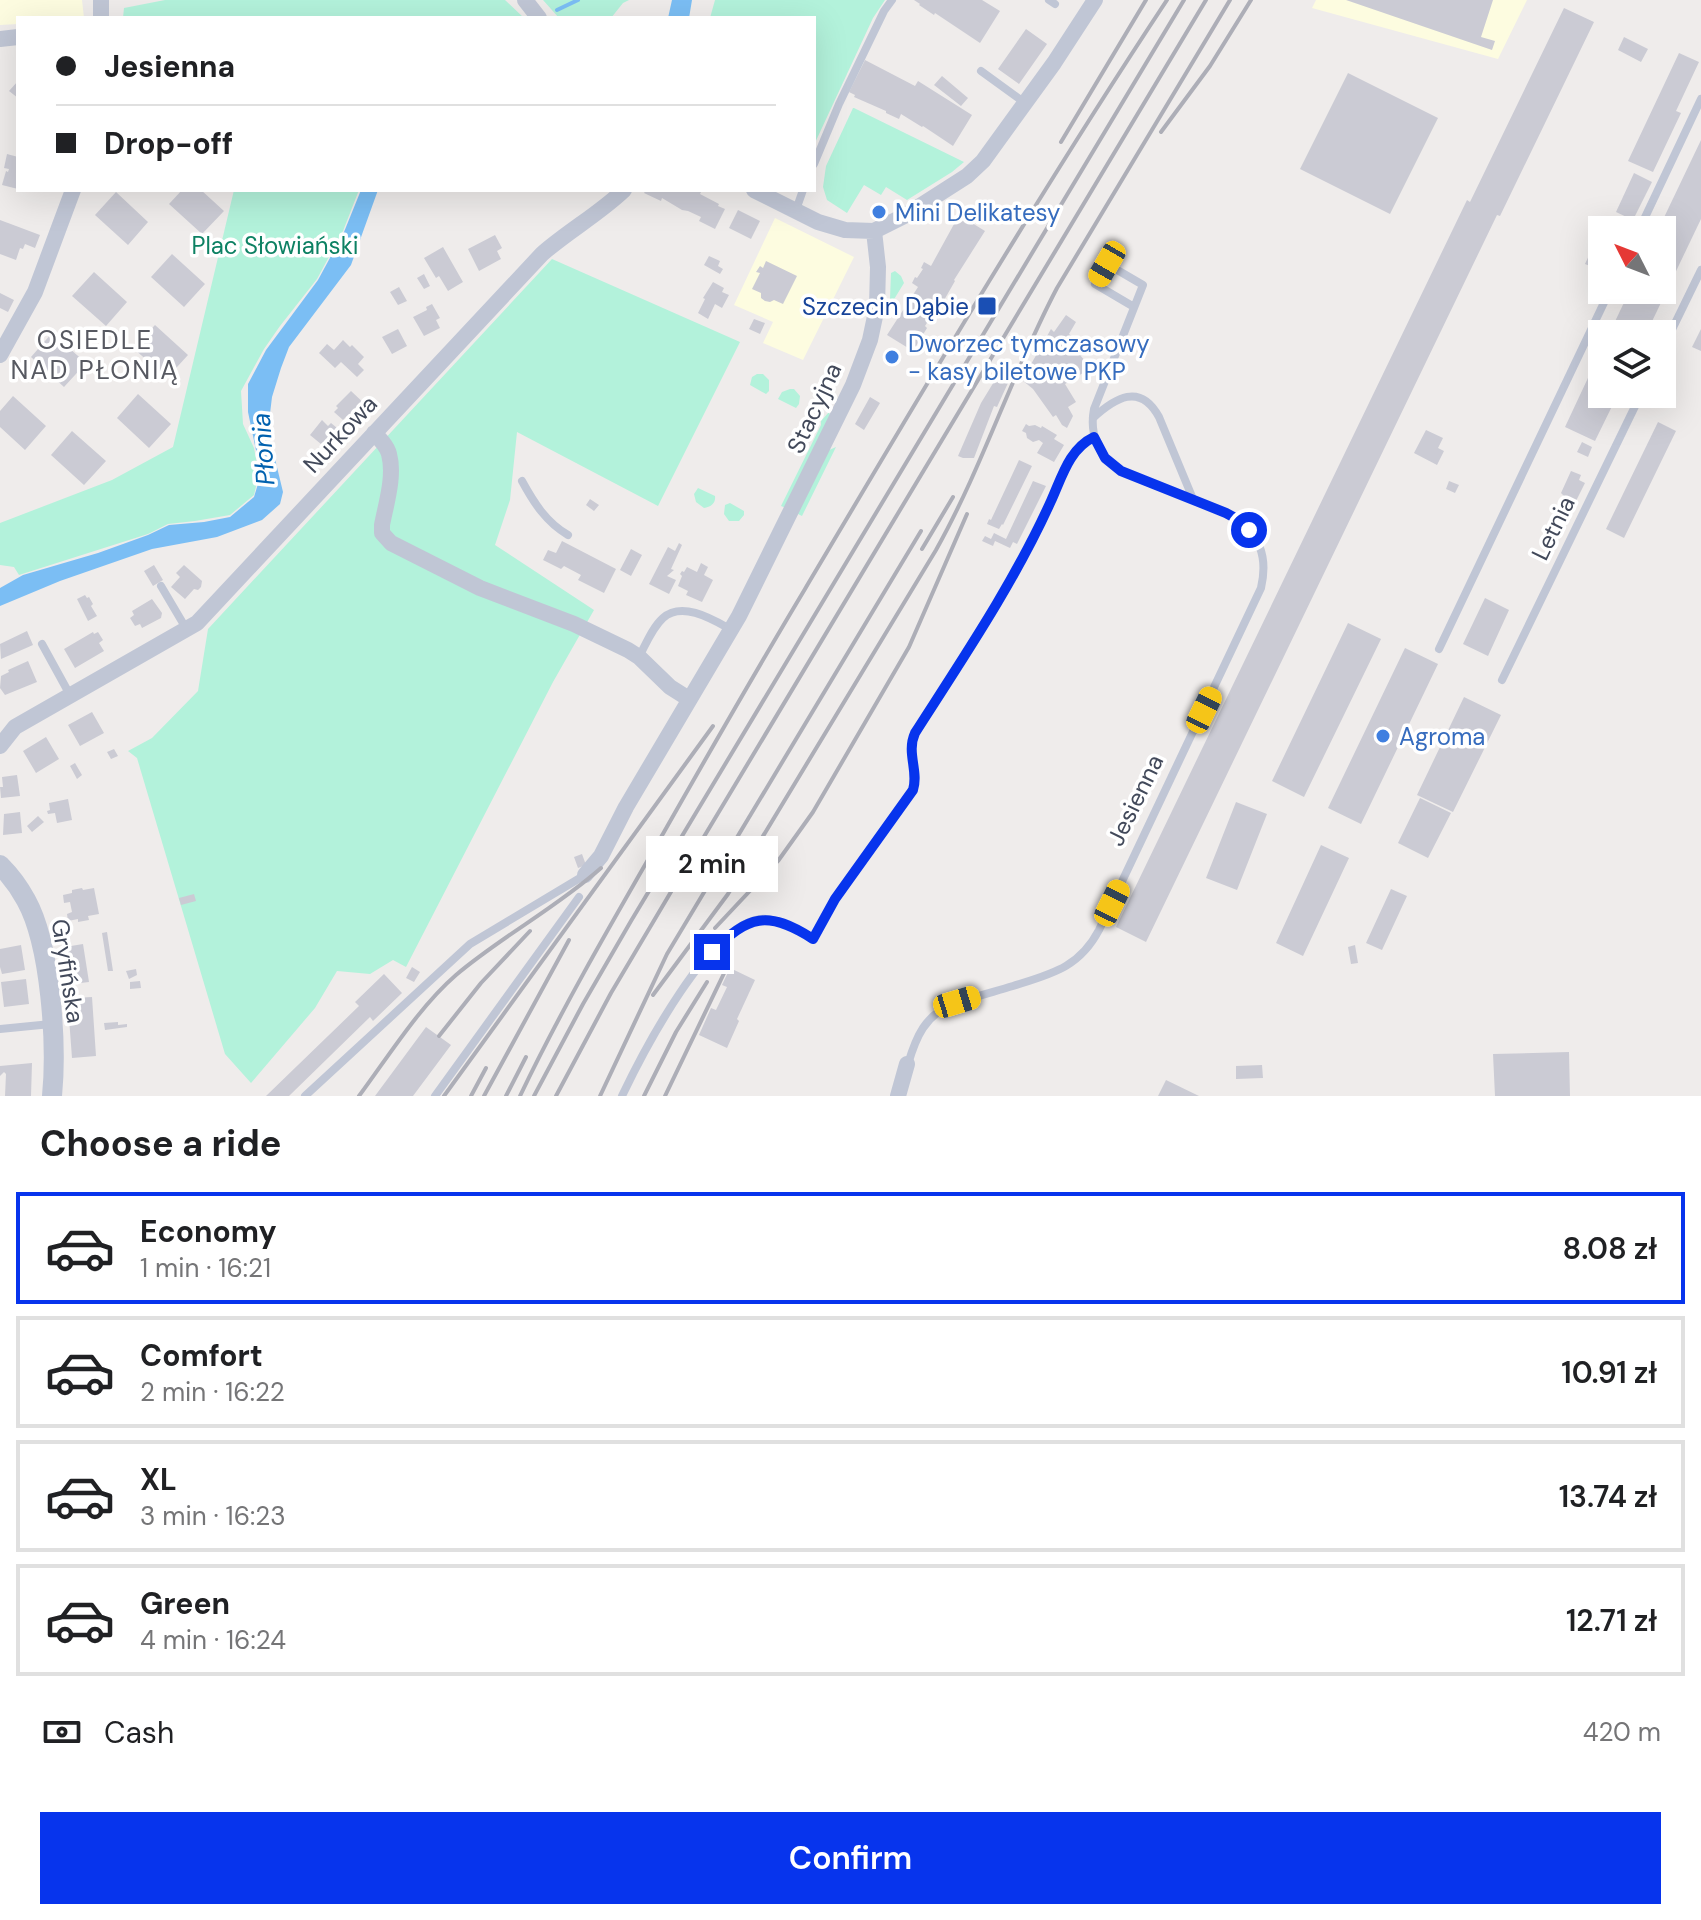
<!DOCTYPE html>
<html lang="en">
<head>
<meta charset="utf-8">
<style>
  body { margin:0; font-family:"DM Sans",sans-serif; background:#f6f6f6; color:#202124; height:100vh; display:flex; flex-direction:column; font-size:30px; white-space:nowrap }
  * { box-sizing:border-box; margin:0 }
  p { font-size:26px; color:#757577 }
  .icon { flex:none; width:44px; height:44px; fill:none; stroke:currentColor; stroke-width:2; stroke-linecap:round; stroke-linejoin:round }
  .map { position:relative; height:1096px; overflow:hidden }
  .drawer { display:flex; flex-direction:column; background:#fff; flex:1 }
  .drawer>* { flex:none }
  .top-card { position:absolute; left:16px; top:16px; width:800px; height:176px; border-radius:0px; box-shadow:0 8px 32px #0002; display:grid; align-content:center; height:176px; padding:0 40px; background:#fff }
  .needle { width:52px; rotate:312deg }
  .fabs { position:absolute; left:1588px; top:216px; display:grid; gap:16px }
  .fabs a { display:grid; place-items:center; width:88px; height:88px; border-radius:0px; background:#fff; box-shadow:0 8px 32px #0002; font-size:40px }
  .end { position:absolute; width:36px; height:36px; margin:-18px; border:10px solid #0734ed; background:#fff; box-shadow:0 0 0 4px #fff }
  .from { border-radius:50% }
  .bubble { position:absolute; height:56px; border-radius:0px; background:#fff; box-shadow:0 8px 32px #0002; font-size:26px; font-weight:600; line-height:56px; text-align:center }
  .car { position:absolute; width:24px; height:48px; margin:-24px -12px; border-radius:10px; box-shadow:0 0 6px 2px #0007; background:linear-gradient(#f5c518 24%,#345 0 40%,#f5c518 0 76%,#345 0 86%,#f5c518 0) }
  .top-card b { display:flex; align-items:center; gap:28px; height:76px; font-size:30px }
  .top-card b+b { border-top:2px solid #e0e0e0 }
  .top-card i { width:20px; height:20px; background:#202124 }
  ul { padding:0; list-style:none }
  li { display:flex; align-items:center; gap:24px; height:112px; margin:0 16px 12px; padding:0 24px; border:4px solid #e0e0e0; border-radius:0px }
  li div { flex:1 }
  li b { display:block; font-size:30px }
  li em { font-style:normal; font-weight:600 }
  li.on { border-color:#0734ed }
  li>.icon { width:72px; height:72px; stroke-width:1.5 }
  h2 { padding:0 40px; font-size:36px; line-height:96px }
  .pay { display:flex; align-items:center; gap:20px; height:88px; padding:0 40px; font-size:30px }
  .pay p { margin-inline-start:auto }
  .action { display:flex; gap:16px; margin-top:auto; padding:16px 40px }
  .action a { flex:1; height:92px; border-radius:0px; background:#0734ed; color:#fff; font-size:32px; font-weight:600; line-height:92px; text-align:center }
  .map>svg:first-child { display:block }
</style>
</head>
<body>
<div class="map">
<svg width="1701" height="1096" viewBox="0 0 1701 1096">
  <rect width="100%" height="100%" fill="#efeceb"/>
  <path fill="#fdfce0" d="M0,0h82l2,18h-66v6l-18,1z
    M1316,0h211l-29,59 -186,-51z
    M775,218l79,39 -51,103 -40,-17 10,-21 -39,-17z"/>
  <path fill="#b3f2db" d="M165,0h340l19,18h-401l1,-10z
    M543,0h86l-6,3 -12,15h-52z
    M715,0h170l-12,18 -59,127v-127h-104z
    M853,108h1l110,54 -12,10 -45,28 -21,-13 -5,8 -17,-10 -17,28 -20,-13 -4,-13 3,-21z
    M234,190h125l-16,41 -26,48 -37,47 -16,23 -23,42 2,33 11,24 5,26 -5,21 -24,20 -35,6 -27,3 -20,10 -129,41 -5,-8 -14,-2v-42l112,-43 61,-33z
    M552,259l188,83 -82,164 -141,-74 -7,68 -15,45 99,65 -41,72 -147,285 -13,-7 -23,14 -33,-3 -22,37 -64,75 -26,-29 -88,-296 -9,-7 24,-13 46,-47 10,-62z
    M895,271l6,5 3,7 -11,18 -3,-2 1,-26z
    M757,374h6l6,6v11l-3,3 -16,-9 2,-8z
    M790,389h4l6,7 -1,8 -3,4 -18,-9 4,-7z
    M829,412l1,3 -44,93 -5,-2 40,-81v-4z
    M836,447l-34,69 -6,-3 31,-62z
    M698,488l17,8c1,7 -4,11 -11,12l-8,-6 -2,-8z
    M730,503l14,8v4l-5,6h-10l-5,-7 1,-9z"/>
  <path fill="#7bbef4" d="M672,0h20l-3,18h-21z
    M361,190h17l-27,75 -62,82 -8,21 -9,29 -4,33 15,62 -3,12 -18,16 -45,17 -65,12 -92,32 -60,25v-18l23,-13 75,-22 50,-18 21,-10 35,-3 26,-5 24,-20 7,-23 -13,-62v-28l18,-34 52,-70 26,-48z"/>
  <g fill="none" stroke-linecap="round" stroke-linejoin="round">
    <path stroke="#7bbef4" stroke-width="4" d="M557,10l21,-10"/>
  </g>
  <path fill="#cbcbd4" d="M914,0h68l18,11 -20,32 -45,-30 -1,2 -15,-10 1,-1z
    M1346,0h147l-12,37 14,4 -3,9z
    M1564,8l30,14 -94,194 -3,-1 -351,727 -30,-15 351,-727 3,2z
    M1026,29l21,15 -28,40 -21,-15z
    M1624,37l24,12 -7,13 -23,-12z
    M1679,53l20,9 -23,49 5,2 -28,59 -25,-11z
    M865,60l50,26 3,-5 54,34 -19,31 -30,-20 -1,1 -21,-13 -2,5 -13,-6v-2l-32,-14 1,-2 -6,-3z
    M1348,73l90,45 -48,96 -90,-45z
    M942,76l26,22 -7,8 -27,-21z
    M18,81v17l-9,-7z
    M1701,140v79l-55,115h-37l21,-44h32v-60h-4z
    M7,154l11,3v32l-16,-4 4,-14 2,1 1,-3 -5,-1z
    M1634,173l18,9 -19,38 -17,-8z
    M182,190h19l23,21 -22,23 -33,-30z
    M646,190h51l4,2 -1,2 19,10 -1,2 7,3 -10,20 -16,-8 2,-4 -13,-6 -6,-1 -20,-12 -1,3 -17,-8z
    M116,192l32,30 -20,23 -33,-30z
    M738,210l22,11 -9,18 -22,-11z
    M959,215l26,16 -31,49 1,1 -12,21 -2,-1 -16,25 2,2 -14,23 -26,-16 31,-48 -6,-4 3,-6 2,1 6,-9 -2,-1 3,-6 7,4z
    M0,220l40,15 -5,13 -10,-4 -2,5 -3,-1 -4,12 -16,-6z
    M1599,234l3,2v35l-17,-7z
    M495,235l7,13 -5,3 4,8 -22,12 -11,-22z
    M443,247l20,35 -15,9 -9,-15 -3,2 -12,-20z
    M172,254l33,30 -21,23 -33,-30z
    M709,256l11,5 -2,5 5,3 -3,5 -16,-9z
    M766,261l31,15 -14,28 -9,-4 -4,2 -5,-1 -4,-3v-5l-9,-4 8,-16 -4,-1 4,-6 3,2z
    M94,272l33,30 -21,24 -34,-30z
    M424,274l6,12 -6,3 -7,-11z
    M713,282l11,6 -2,4 7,3 -7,13 -7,-4 -7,15 -10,-6 7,-14 -2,-1z
    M399,287l8,14 -9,4 -8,-13z
    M0,293l14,7 -6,12 -8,-4z
    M432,304l8,14 -4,2 4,8 -16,8 -11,-19 14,-7 -1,-3z
    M1066,315l10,7 -7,12 4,3 -4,5 22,26 -26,16 11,18 -8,5 5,9 -6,12 -5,-3 -6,-10 -3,2 -20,-28 -11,-9 29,-51 3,3z
    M754,319l11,4 -5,11 -11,-5z
    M155,325l33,30 -21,23 -34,-30z
    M398,329l9,17 -15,8 -10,-17z
    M1701,329v22l-9,-4z
    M52,333l34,30 -22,24 -33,-30z
    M343,340l7,7 2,-2 12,12 -6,7 6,6 -7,7 -16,-15 -6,6 -16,-15 8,-9 7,6z
    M1602,348v46h16l-23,47 -30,-14z
    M1003,367l10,5 -16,35 -3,-1 -20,52h-11l-5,-2 23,-53z
    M351,391l16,15 -14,15 -6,-5 -4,4 -9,-8 4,-4 -2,-2z
    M138,394l33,30 -22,24 -32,-30z
    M13,396l33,30 -21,24 -25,-23v-16z
    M870,397l10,6 -16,27 -9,-6z
    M322,420l6,6 3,-3 6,5 -3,3 5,5 -12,13 -17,-14z
    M1658,422l18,9 -52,107 -18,-9z
    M1026,424l3,2 6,-1 6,3 1,-2 15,9 -3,4 10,6 -10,17 -17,-9 6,-10 -4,-3 -6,2 -6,-4 -1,-5 -4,-2z
    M1426,430l17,8 -5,10 6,3 -7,14 -23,-12z
    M72,431l34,30 -22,24 -33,-30z
    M1582,442l10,5 -4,10 -11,-5z
    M1019,460l13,6 -29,59 -1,-1 -3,5 -12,-5 2,-5 2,1z
    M1571,471l10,4 -2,5 6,3 -9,18 -11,-4 -4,-4z
    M1033,481l13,5 -29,58 -4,-2 -3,6 -15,-7 -2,5 -11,-5 3,-5 6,3 3,-6 12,6z
    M1449,481l10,4 -4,8 -9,-4z
    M590,499l9,6 -5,6 -8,-6z
    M562,541l54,28 -12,24 -26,-13 3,-5 -17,-9 -3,3 -18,-9 5,-10 8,3z
    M679,543l3,2 -11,24 3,1 -7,6 9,4 -7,14 -20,-10 19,-37 7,4z
    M631,549l11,6 -11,21 -11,-6z
    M701,563l7,4 -4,8 9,5 -11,22 -16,-7 2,-4 -10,-5 4,-10 -2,-2 2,-3 2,1 3,-5 10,5z
    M154,565l9,15 -10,6 -9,-15z
    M184,565l18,16 -1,6 -3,3 -4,-1 -9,10 -14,-12 9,-10 -4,-4z
    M85,595l2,3 2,-1 4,7 -2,2 6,10 -9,5 -11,-22z
    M1485,598l24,12 -21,46 -25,-12z
    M152,599l10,14 -1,5 -19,10 -2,-4 -5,2 -5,-8 4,-3 -2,-4z
    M1348,623l33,16 -77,158 -32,-16z
    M27,631l6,14 -32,14 -1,-15z
    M93,632l1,2 4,-2 5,8 -4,3 5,8 -29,17 -11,-19z
    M1405,648l33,16 -77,160 -33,-16z
    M28,661l9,21 -32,13 -5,-7 1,-12 8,-4 -1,-2z
    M1464,697l37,18 -48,97 -36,-17z
    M92,712l12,21 -24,13 -12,-21z
    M46,737l13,22 -23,14 -13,-22z
    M114,749l4,7 -7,3 -4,-7z
    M75,763l7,12 -5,4 -7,-13z
    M17,775l3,21 -19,2 -1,-11h3l-1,-10z
    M1420,798l31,15 -23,45 -30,-15z
    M68,799l4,21 -15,3 -2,-10 -7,1 -1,-3 3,-1 -1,-7z
    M1236,802l31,12 -30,76 -31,-12z
    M20,812l2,21 -19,2 1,-21z
    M38,816l6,6 -12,10 -5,-6z
    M1321,845l28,13 -46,98 -27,-13z
    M582,854l4,11 -8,3 -4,-11z
    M82,888l1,2 11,-2 5,26 -11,2 1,4 -11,2v-3l-10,2 -1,-7 5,-2 -2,-10 -6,1 -1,-8 9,-2v-3z
    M1391,889l16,7 -25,54 -16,-7z
    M194,894l2,7 -15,4 -2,-7z
    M107,932l6,39h-5l-6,-38z
    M83,944l6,38 -25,3 -5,-37z
    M21,945l4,25 -23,4 -2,-7v-18z
    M1355,945l3,18 -7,1 -3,-17z
    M412,967l8,5 -6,10 -8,-4z
    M730,968l25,12 -18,39 2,2 -12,27 -28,-13 12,-27 5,2 11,-23 -5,-2z
    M136,969l1,6 -8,4 -3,-8z
    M384,974l18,19 -29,28 -3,-4 -81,79h-23l93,-90 -4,-4z
    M26,979l3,25 -25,3 -3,-25z
    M140,981l1,7 -11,1v-7z
    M92,997l4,59 -24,2 -4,-54 6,-1 -1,-5z
    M118,1022v3l9,-1v3l-22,3 -1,-7z
    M426,1027l25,18 -38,51h-38z
    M1569,1052l1,44h-75l-2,-42z
    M32,1063l-1,33h-26l1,-22 -2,-2 -4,4v-10z
    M1262,1065l1,13 -27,1v-13z
    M1166,1080l33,16h-41z"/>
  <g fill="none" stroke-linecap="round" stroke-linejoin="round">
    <path stroke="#c0c6d5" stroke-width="8" d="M1049,0l6,4
      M981,71l44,32
      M814,164l25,-60 45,-93 8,-11
      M796,210l7,-20
      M1639,230l62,-131
      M1662,350l39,-80
      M1093,418c22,-20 47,-36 66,-1l34,82
      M522,481c12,22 24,41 46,54
      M161,586l26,44
      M42,644l28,51
      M1439,649l171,-359
      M639,657c7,-13 13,-29 24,-39 19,-17 49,1 67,11
      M1502,680l139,-286
      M0,1029l51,-5
      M908,1064c8,-27 17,-49 45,-60 20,-7 40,-12 60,-18 38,-12 66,-18 86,-56l162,-342c13,-56 -26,-72 -69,-89 -24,-9 -48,-17 -71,-28 -22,-14 -32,-36 -27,-62l49,-124 -36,-21 -12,20 39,23
      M305,1096l165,-152 115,-69
      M435,1096l144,-199
      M622,1096c21,-44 87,-172 139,-177 14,-2 40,12 52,20l22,-40 78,-109c6,-19 -7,-37 2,-57 48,-75 99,-150 136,-232 11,-24 18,-52 43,-64"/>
    <path stroke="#c0c6d5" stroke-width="16" d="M101,0v18
      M525,0l14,18
      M0,39l18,-2
      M754,190l64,32 27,8 29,1 32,-16 61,-39 16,-15 71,-98 41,-63
      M0,355l35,-63 38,-102
      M374,433c6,6 13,13 15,21 6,22 -3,50 -7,71v8l9,10 89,45 94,36 54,26 11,7 31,30 19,12
      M0,746l15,-19 182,-104 345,-369c26,-23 57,-40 82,-64
      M585,875l16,-19 25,-49 113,-191 114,-231 17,-45 7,-33 1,-40 -4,-36
      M898,1096l9,-32"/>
    <path stroke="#c0c6d5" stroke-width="20" d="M0,865c10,10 19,22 26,35 25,45 31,145 26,196"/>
    <path stroke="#adaeb7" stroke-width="4" d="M1161,132l49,-66 41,-66
      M1061,142l85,-142
      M922,549l31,-52
      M715,928l63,-67 35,-49 96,-165 58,-133
      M653,995l75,-101 208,-344c47,-84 76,-177 121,-262l173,-288
      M439,1036l42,-53 49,-52
      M359,1096c29,-39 60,-89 97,-121 46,-39 100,-67 145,-107
      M444,1096l269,-370
      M471,1096l15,-28
      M484,1096l85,-156
      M506,1096l20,-39
      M520,1096c43,-90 94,-177 144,-264 46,-81 93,-163 141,-243 118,-199 235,-397 362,-589
      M534,1096l49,-92 48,-83 553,-921
      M556,1096l55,-103 67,-113 528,-880
      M600,1096l67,-142 254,-423
      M644,1096l32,-64 31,-50
      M665,1096l63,-131"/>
  </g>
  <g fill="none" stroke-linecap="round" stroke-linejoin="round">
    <path stroke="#0734ed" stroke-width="10" d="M712,952c36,-37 56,-42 101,-13l22,-40 78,-109c6,-19 -7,-37 2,-57 48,-75 99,-150 136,-232 11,-24 18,-52 43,-64l11,21 16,13 105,42 11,6 12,11"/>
  </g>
  <g fill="#3f7fe0" stroke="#fff" stroke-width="3">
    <circle cx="879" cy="212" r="8"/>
    <circle cx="892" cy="357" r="8"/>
    <circle cx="1383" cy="736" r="8"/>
  </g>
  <rect fill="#1a4fb4" stroke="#fff" stroke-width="3" x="977" y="296" width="20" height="20" rx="4"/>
  <g text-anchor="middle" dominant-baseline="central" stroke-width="7" stroke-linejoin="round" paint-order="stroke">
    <g font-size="24" fill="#366cbe" stroke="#fff" text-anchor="start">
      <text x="895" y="212">Mini Delikatesy</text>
      <text x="908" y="343">Dworzec tymczasowy<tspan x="908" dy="28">- kasy biletowe PKP</tspan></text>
      <text x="1399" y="736">Agroma</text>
    </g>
    <g font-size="24" fill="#0d8163" stroke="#fff">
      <text x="275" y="245">Plac Słowiański</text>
    </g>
    <g font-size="24" fill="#164399" stroke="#fff" text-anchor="end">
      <text x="969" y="306">Szczecin Dąbie</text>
    </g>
    <g font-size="24" fill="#42495a" stroke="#fff">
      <text transform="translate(814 408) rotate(-65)">Stacyjna</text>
      <text transform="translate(340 434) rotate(-47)">Nurkowa</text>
      <text transform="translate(1553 528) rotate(-64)">Letnia</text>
      <text transform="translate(1135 800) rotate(-64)">Jesienna</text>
      <text transform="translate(68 971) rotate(81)">Gryfińska</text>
    </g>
    <g font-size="26" letter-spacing="2" fill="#575961" stroke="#fff">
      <text x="95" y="340">OSIEDLE<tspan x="95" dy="30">NAD PŁONIĄ</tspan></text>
    </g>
    <g font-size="26" font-style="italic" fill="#0061af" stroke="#fff">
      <text transform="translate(263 449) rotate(-94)">Płonia</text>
    </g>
  </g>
</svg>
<div class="fabs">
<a><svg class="needle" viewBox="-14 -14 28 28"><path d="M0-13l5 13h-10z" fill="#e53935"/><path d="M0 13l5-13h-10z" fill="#757577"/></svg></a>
<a><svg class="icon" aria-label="layers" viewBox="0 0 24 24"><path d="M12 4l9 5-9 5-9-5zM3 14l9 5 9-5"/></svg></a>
</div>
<i class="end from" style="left:1249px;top:530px"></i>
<i class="end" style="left:712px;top:952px"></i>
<div class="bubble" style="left:646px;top:836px;width:132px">2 min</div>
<i class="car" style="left:1107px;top:264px;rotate:210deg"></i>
<i class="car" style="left:1204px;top:710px;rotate:26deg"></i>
<i class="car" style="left:1112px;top:903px;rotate:26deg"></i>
<i class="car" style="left:957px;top:1002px;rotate:73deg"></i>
<div class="top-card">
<b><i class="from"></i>Jesienna</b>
<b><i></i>Drop-off</b>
</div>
</div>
<section class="drawer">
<h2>Choose a ride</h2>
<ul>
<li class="on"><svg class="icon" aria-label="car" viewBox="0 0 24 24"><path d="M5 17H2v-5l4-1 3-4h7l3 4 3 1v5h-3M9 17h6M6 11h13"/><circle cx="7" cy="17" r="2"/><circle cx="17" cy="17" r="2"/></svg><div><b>Economy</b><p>1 min · 16:21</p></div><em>8.08 zł</em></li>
<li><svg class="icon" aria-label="car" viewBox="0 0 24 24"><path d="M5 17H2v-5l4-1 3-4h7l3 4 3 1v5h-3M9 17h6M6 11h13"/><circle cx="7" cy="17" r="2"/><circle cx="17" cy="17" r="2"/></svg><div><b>Comfort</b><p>2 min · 16:22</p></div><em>10.91 zł</em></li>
<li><svg class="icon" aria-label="car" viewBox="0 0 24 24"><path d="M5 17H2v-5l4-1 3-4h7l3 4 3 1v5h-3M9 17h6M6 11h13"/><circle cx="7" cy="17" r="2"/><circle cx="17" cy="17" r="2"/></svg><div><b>XL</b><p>3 min · 16:23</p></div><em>13.74 zł</em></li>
<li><svg class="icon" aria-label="car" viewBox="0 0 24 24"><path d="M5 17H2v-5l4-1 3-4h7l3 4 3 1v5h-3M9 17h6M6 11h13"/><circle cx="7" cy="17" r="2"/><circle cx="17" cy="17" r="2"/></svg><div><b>Green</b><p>4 min · 16:24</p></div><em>12.71 zł</em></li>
</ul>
<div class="pay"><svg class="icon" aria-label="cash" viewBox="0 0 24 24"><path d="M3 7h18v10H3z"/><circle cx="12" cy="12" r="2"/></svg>Cash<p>420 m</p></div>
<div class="action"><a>Confirm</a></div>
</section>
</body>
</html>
